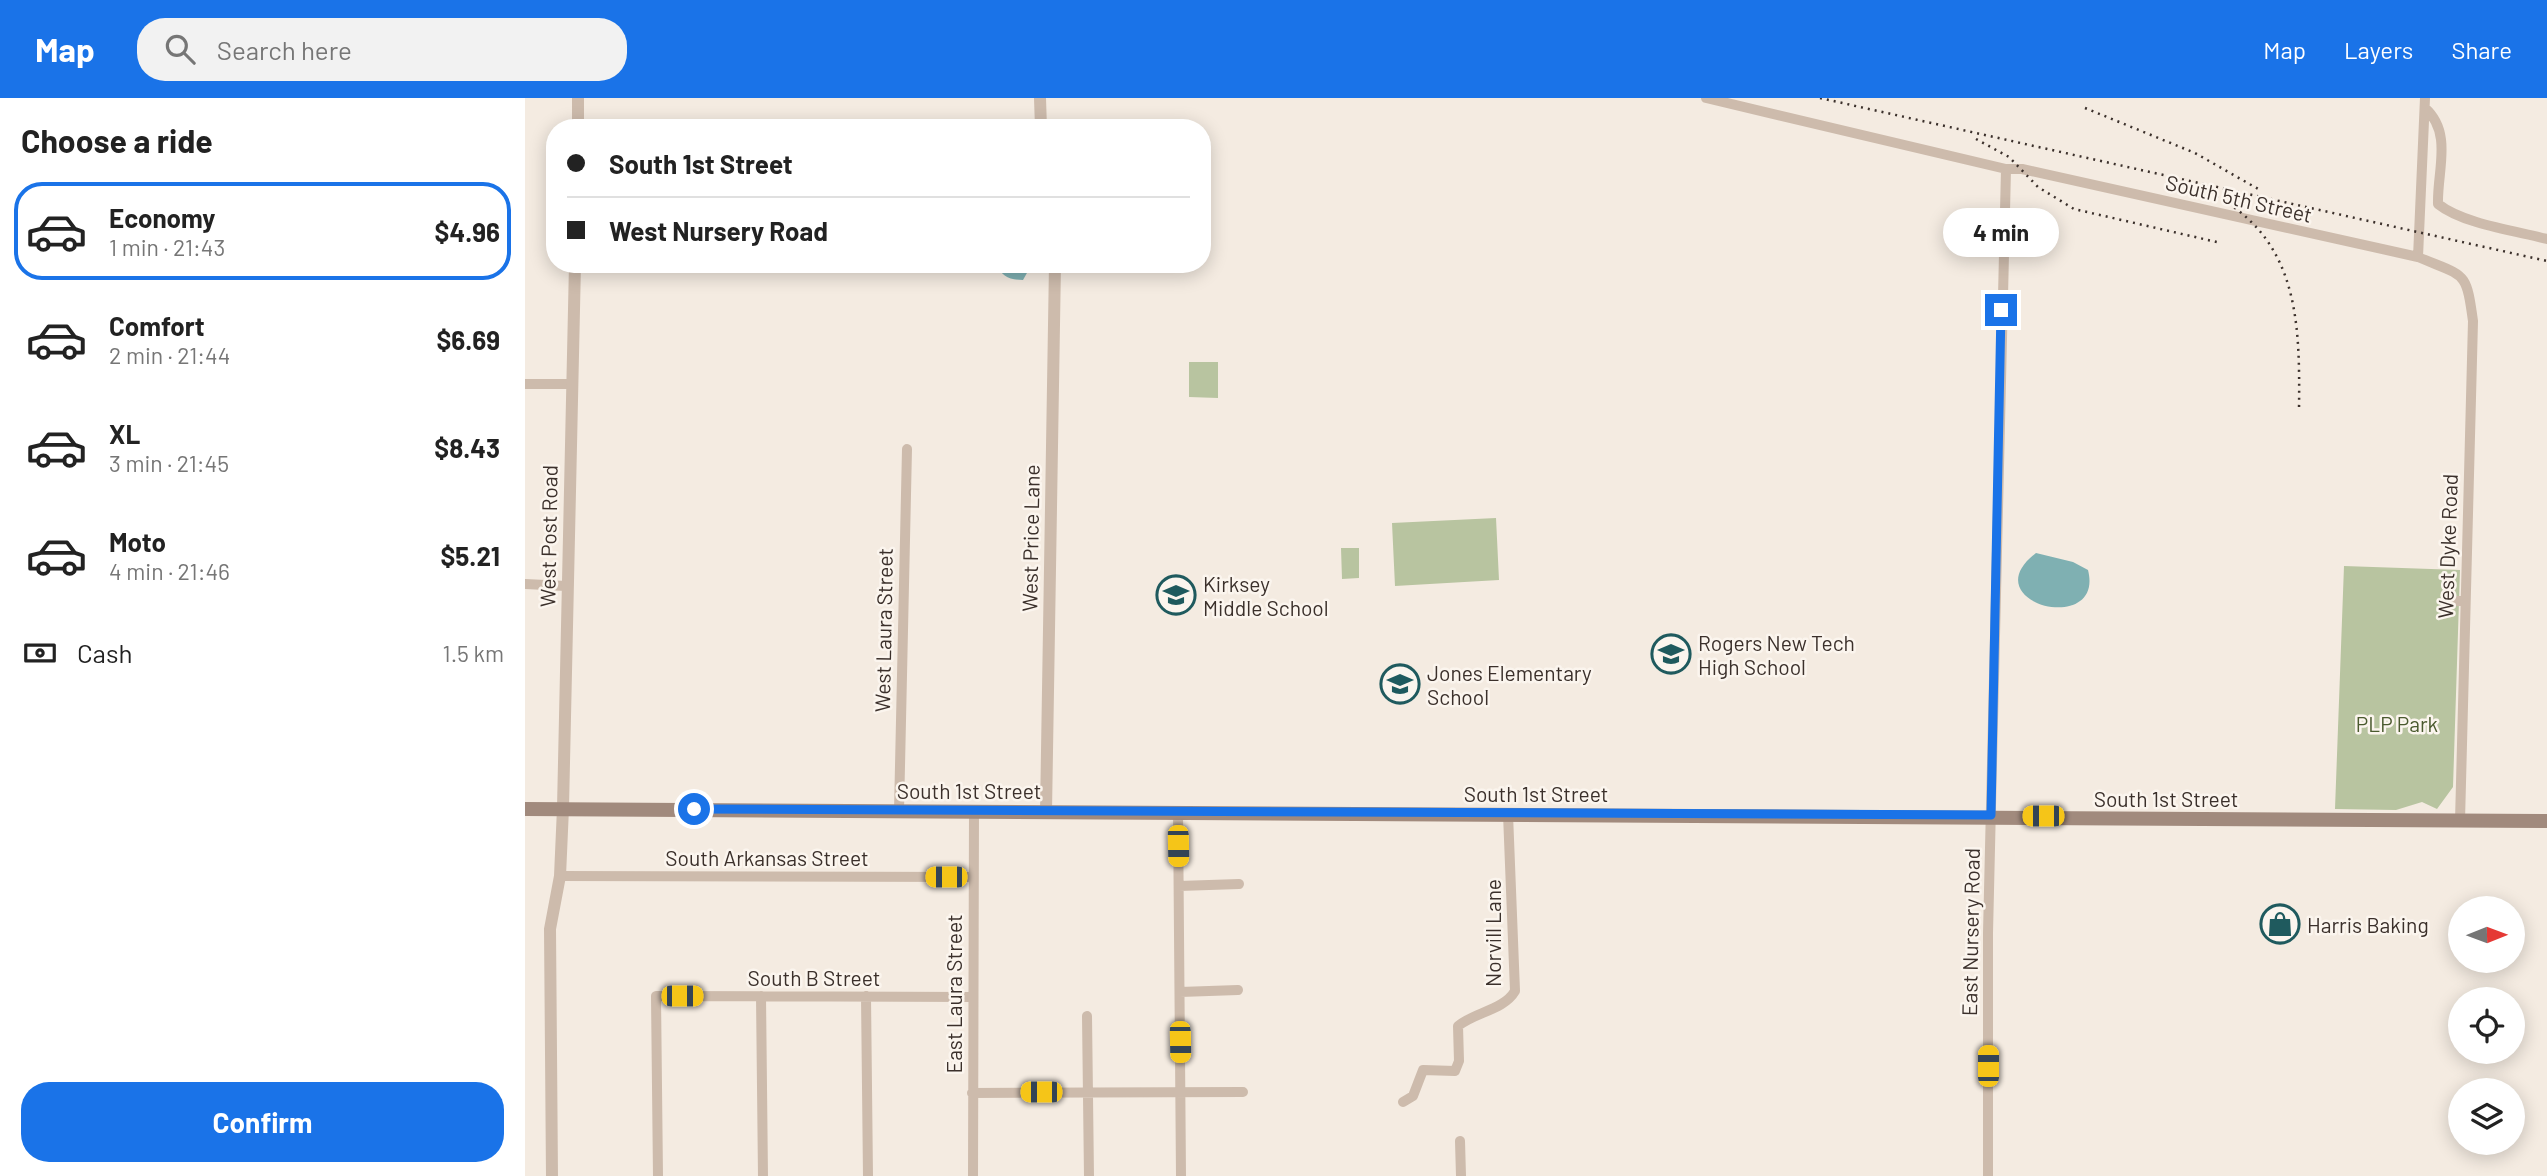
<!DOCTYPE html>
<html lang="en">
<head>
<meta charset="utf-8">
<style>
  body { margin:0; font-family:Barlow,sans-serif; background:#f2f2f2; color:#222; height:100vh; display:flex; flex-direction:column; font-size:26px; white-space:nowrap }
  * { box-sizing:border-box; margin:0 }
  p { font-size:23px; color:#767676 }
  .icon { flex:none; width:38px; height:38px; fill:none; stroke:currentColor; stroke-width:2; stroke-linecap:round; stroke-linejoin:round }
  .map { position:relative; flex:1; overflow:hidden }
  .details { display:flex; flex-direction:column; background:#fff; width:525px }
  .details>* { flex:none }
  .hud { position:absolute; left:21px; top:21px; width:665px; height:154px; border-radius:28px; box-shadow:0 4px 18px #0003; display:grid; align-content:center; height:154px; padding:0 21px; background:#fff }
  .needle { width:46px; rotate:89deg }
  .fabs { position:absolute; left:1923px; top:798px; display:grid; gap:14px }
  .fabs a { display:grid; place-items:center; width:77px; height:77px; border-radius:50%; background:#fff; box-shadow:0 4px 18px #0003; font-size:35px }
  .end { position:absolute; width:32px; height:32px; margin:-16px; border:9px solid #1a73e8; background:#fff; box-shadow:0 0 0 4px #fff }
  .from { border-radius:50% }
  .bubble { position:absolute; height:49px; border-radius:24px; background:#fff; box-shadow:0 4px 18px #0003; font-size:23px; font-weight:700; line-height:49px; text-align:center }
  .car { position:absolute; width:21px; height:42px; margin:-21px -10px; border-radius:9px; box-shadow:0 0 5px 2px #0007; background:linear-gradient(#f5c518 24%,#345 0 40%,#f5c518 0 76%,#345 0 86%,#f5c518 0) }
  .hud b { display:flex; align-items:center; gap:24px; height:66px; font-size:26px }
  .hud b+b { border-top:2px solid #e0e0e0 }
  .hud i { width:18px; height:18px; background:#222 }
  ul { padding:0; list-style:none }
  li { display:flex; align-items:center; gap:21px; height:98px; margin:0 14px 10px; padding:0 7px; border:4px solid transparent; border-radius:28px }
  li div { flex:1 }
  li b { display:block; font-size:26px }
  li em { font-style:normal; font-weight:700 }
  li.current { border-color:#1a73e8 }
  li>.icon { width:63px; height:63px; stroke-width:1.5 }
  h2 { padding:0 21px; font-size:32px; line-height:84px }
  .pay { display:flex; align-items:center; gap:18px; height:77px; padding:0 21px; font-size:26px }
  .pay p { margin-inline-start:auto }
  .action { display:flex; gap:14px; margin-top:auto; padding:14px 21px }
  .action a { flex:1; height:80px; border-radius:28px; background:#1a73e8; color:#fff; font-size:28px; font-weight:700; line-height:80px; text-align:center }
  header { display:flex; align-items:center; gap:42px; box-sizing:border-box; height:98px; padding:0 35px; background:#1a73e8; color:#fff }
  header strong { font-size:33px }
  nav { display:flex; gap:38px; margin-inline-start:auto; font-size:24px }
  .search { width:490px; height:63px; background:#f2f2f2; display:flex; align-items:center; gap:18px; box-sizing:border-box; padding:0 24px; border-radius:28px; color:#767676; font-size:26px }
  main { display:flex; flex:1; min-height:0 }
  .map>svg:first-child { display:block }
</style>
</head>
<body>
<header>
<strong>Map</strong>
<div class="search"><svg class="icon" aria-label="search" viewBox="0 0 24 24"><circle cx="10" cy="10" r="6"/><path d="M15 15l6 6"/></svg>Search here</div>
<nav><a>Map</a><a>Layers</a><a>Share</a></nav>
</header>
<main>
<section class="details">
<h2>Choose a ride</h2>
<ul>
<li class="current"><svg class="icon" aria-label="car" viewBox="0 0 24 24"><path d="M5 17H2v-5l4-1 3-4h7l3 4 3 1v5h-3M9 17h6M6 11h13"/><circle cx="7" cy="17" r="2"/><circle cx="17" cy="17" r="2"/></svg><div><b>Economy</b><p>1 min · 21:43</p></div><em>$4.96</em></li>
<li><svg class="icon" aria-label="car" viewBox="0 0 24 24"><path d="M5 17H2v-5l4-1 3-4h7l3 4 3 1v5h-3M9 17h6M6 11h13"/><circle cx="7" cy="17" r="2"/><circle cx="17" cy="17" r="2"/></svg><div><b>Comfort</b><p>2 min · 21:44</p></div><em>$6.69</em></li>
<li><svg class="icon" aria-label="car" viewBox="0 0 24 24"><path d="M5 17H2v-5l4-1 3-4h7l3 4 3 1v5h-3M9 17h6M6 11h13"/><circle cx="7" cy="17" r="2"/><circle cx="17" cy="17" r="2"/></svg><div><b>XL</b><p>3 min · 21:45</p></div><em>$8.43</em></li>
<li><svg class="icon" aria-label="car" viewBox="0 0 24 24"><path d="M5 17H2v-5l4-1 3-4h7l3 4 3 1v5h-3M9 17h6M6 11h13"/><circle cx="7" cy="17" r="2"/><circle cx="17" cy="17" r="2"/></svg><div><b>Moto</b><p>4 min · 21:46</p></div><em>$5.21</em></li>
</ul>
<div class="pay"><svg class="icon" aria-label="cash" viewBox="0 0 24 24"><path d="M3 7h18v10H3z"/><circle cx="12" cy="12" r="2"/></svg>Cash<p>1.5 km</p></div>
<div class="action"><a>Confirm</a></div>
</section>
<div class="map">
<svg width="2022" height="1078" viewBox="0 0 2022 1078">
  <rect width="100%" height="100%" fill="#f4ebe1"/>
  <path fill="#b8c4a0" d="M664,264h29v36l-29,-1z
    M971,420l3,62 -104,6 -3,-63z
    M816,450h18v30l-17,1z
    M1819,468l116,4 -7,217 -16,22 -15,-7 -26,8 -61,-1z"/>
  <path fill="#7fb0b2" d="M470,166h37l-9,16c-14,0 -21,-4 -28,-16z
    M1511,455l37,9 15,8c17,67 -117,33 -52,-17z"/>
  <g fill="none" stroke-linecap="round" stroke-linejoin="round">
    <path stroke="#cdbbac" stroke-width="10" d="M1181,0l300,71h16l396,88c47,20 48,12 55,64l-13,500
      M1900,10c28,25 12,63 13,96 25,20 78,27 109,35
      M1893,159l7,-159
      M0,286h45
      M0,486l41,2
      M1921,503h18
      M374,713l8,-362
      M653,714l3,364
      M35,778l413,1
      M654,788l60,-2
      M655,894l58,-2
      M236,898l2,180
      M341,898l2,180
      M562,918l2,160
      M447,995l271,-1
      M878,1004l10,-6 10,-26 32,1 4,-10 -1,-35c17,-14 46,-16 57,-35l-7,-177
      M935,1043l1,35
      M133,1078l-2,-180 316,1
      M448,1078l1,-365
      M1463,1078v-243l18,-764"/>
    <path stroke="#cdbbac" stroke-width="12" d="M515,0l1,30
      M53,30v-30
      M521,714l9,-548
      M27,1078l-2,-247 10,-53 3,-68 12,-544"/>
    <path stroke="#a18a7d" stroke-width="14" d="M0,711l2022,12"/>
    <path stroke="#3b302b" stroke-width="2.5" stroke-dasharray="2 5" stroke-linecap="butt" d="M1295,0l727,163
      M1560,10l110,45 65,37
      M1451,41l33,18 29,30 36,22 147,34
      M1679,92c95,44 96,130 95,220"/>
  </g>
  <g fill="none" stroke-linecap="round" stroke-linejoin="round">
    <path stroke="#1a73e8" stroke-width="9" d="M169,711l1297,6 10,-505"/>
  </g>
  <defs>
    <g id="school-ring" transform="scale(2.0125)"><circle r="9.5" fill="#fbf5ee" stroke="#1f5a5e" stroke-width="1.5"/><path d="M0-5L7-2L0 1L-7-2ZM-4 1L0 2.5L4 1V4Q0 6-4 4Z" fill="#1f5a5e"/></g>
    <g id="shop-ring" transform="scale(2.0125)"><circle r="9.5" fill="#fbf5ee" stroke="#1f5a5e" stroke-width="1.5"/><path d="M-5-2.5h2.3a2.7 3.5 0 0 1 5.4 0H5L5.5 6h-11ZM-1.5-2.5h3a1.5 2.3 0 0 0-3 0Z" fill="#1f5a5e"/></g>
  </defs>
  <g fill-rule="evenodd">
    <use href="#school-ring" x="651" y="497"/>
    <use href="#school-ring" x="1146" y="556"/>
    <use href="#school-ring" x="875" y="586"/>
    <use href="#shop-ring" x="1755" y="826"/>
  </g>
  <g text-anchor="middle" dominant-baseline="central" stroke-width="5" stroke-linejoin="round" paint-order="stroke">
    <g font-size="21" fill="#3b302b" stroke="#fbf5ee">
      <text transform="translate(1714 100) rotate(13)">South 5th Street</text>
      <text transform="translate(23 438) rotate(-89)">West Post Road</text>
      <text transform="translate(505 440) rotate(-89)">West Price Lane</text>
      <text transform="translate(1922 448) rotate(-88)">West Dyke Road</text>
      <text transform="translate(358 532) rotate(-89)">West Laura Street</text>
      <text x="444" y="692">South 1st Street</text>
      <text x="1011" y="695">South 1st Street</text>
      <text x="1641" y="700">South 1st Street</text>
      <text x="242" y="759">South Arkansas Street</text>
      <text transform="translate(1445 834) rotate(-89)">East Nursery Road</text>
      <text transform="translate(967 835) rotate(-90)">Norvill Lane</text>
      <text x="289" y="879">South B Street</text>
      <text transform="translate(428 896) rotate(-90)">East Laura Street</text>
    </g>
    <g font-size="21" fill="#3b302b" stroke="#fbf5ee" text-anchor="start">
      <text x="678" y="485">Kirksey<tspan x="678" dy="24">Middle School</tspan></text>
      <text x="1173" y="544">Rogers New Tech<tspan x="1173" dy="24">High School</tspan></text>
      <text x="902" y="574">Jones Elementary<tspan x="902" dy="24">School</tspan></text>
      <text x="1782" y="826">Harris Baking</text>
    </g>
    <g font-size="21" fill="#4a5a2e" stroke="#fbf5ee">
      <text x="1872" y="625">PLP Park</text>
    </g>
  </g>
</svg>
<div class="fabs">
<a><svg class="needle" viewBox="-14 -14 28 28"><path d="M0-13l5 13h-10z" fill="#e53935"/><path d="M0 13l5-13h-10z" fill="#767676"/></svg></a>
<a><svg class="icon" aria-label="locate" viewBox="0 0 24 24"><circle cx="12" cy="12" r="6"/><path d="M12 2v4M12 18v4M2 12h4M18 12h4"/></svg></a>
<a><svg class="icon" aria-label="layers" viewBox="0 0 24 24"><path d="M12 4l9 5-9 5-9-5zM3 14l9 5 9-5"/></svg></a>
</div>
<i class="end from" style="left:169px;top:711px"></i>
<i class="end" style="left:1476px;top:212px"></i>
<div class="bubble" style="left:1418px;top:110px;width:116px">4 min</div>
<i class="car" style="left:1518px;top:718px;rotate:270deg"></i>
<i class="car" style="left:653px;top:748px;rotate:179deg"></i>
<i class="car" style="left:421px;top:779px;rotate:270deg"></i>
<i class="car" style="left:157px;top:898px;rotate:90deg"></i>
<i class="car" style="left:655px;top:944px;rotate:179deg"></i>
<i class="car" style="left:1463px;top:968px;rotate:0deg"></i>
<i class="car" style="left:516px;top:994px;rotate:270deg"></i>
<div class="hud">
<b><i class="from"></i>South 1st Street</b>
<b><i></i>West Nursery Road</b>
</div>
</div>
</main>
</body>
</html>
